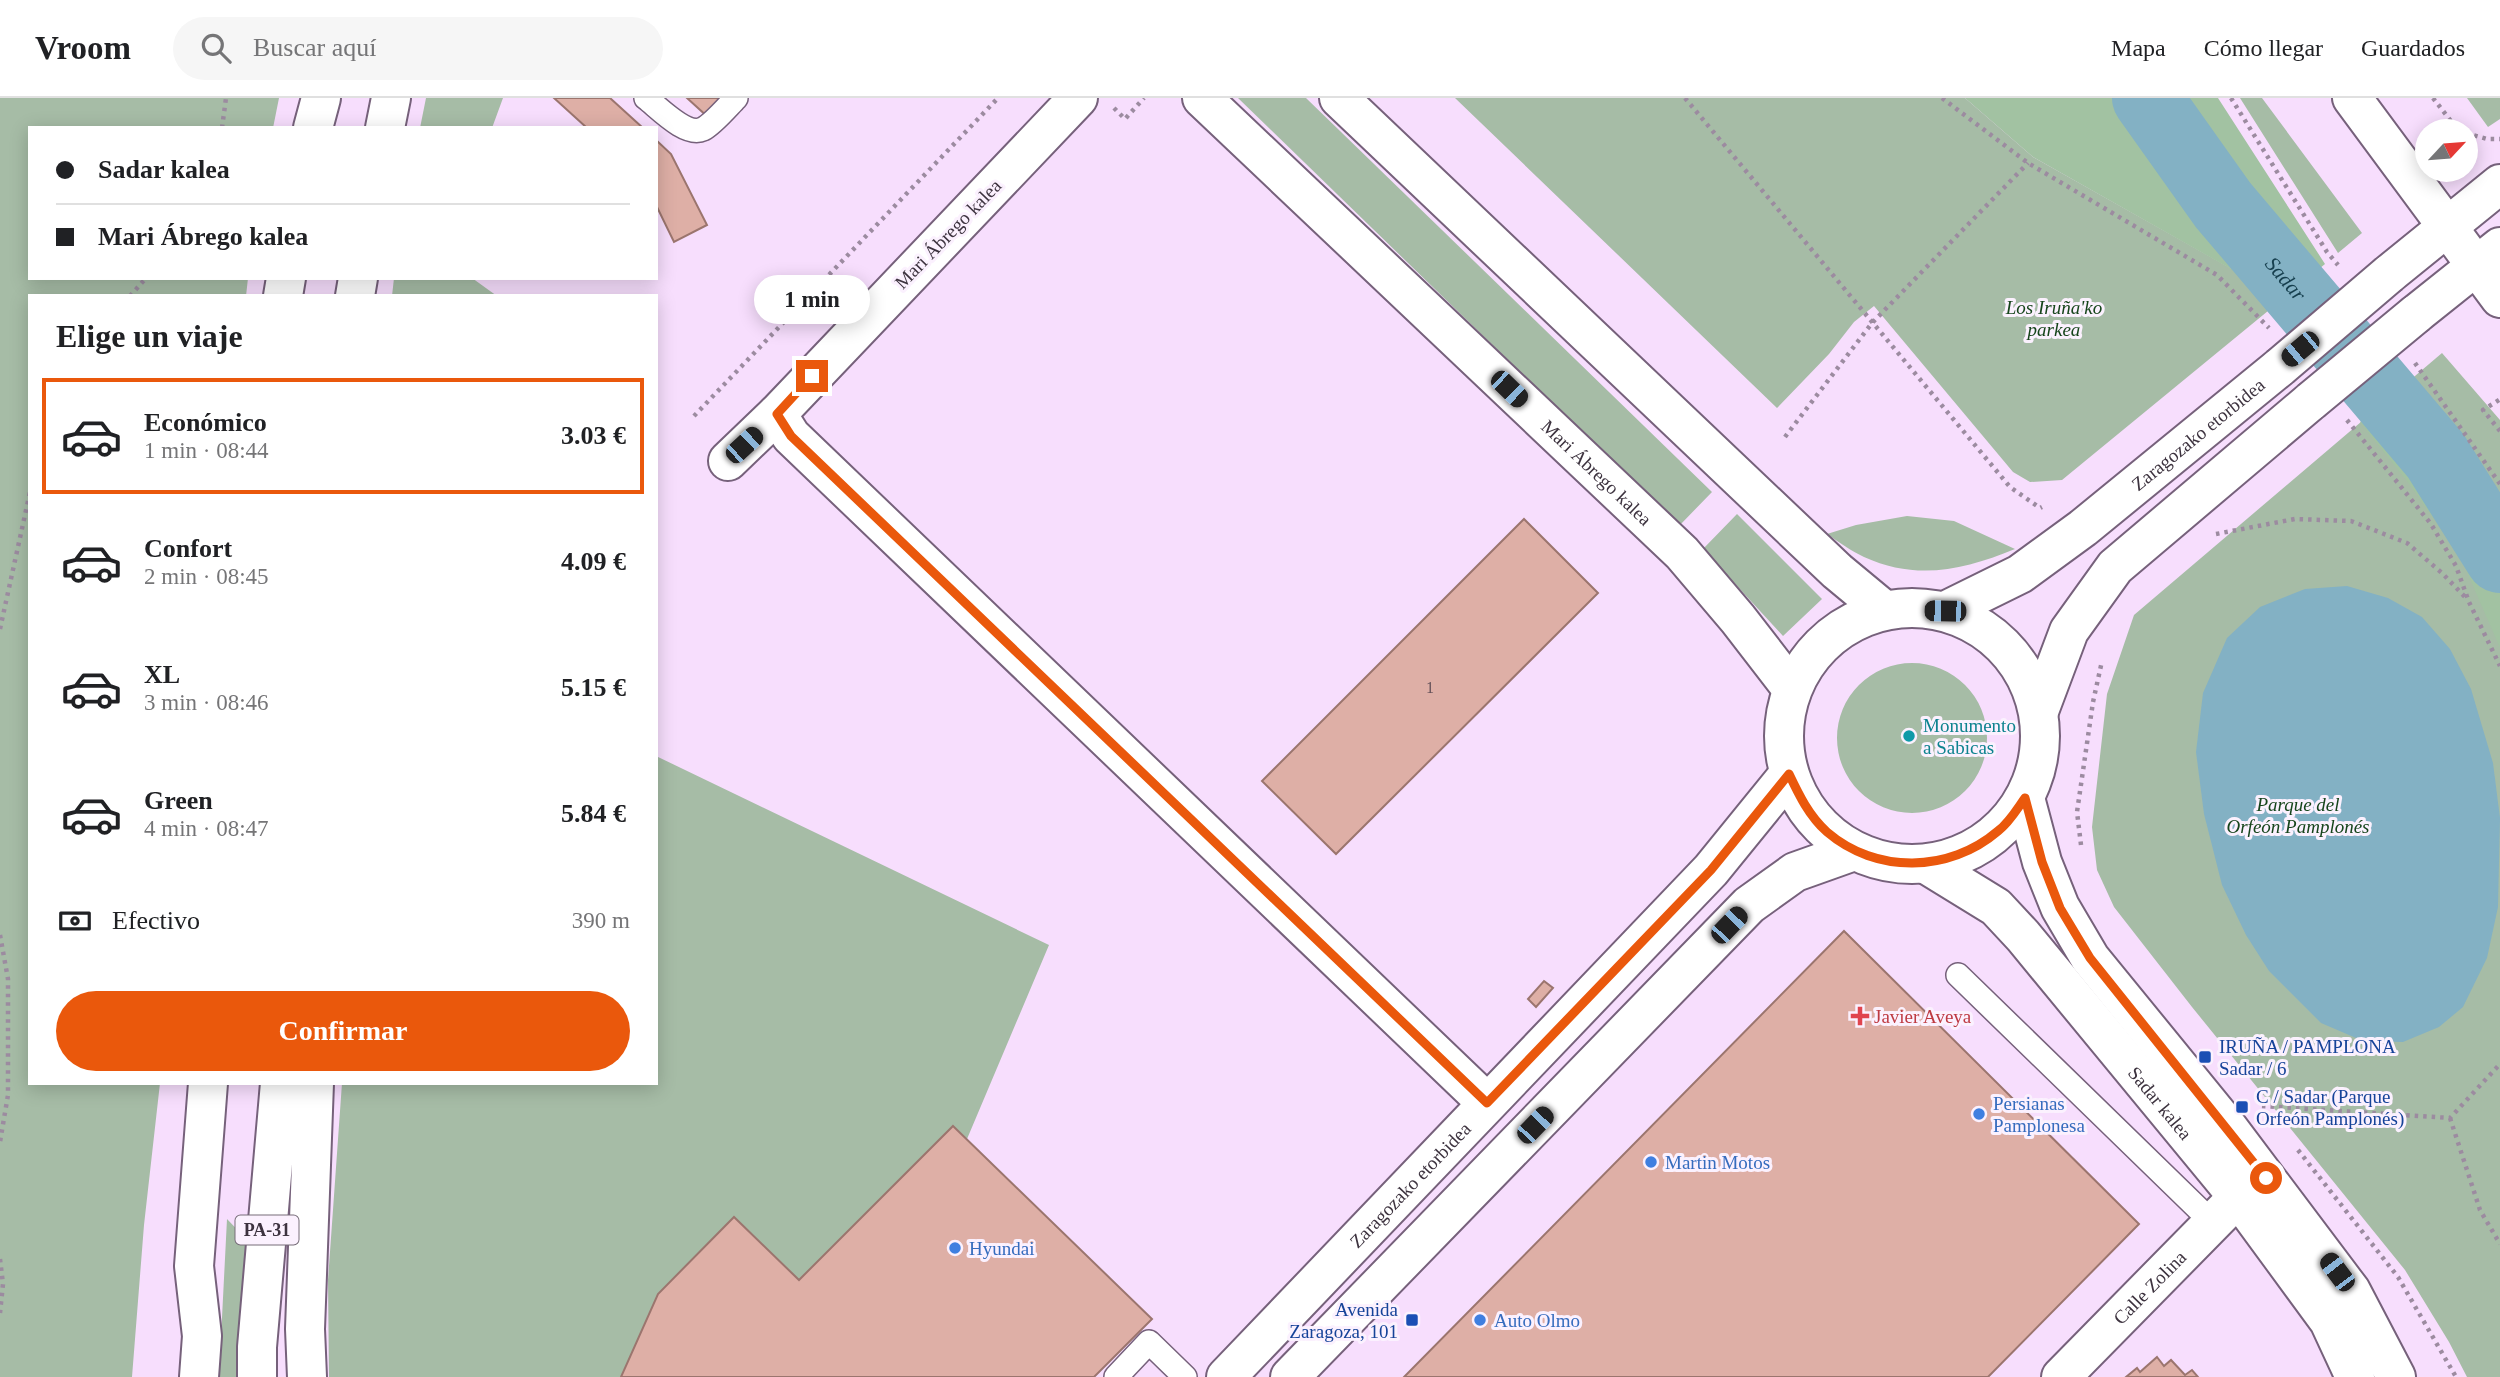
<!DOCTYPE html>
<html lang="es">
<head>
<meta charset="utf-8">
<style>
  body { margin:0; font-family:Georgia,serif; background:#f6f6f6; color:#202124; height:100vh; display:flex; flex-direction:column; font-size:26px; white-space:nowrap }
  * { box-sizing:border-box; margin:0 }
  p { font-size:23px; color:#757577 }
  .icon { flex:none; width:38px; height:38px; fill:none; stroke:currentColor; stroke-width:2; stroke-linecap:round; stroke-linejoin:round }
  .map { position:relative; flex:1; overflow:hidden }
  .drawer { position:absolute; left:28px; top:196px; width:630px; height:791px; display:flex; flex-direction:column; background:#fff; border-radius:0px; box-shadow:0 4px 18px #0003 }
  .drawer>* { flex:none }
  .guide { position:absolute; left:28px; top:28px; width:630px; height:154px; border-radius:0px; box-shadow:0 4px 18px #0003; display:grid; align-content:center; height:154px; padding:0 28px; background:#fff }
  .needle { width:46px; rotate:64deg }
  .fabs { position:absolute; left:2415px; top:21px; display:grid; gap:14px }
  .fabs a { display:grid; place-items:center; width:63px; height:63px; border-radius:50%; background:#fff; box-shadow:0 4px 18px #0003; font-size:35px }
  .end { position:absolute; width:32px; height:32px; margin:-16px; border:9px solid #ea580c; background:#fff; box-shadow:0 0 0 4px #fff }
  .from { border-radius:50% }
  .bubble { position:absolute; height:49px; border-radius:24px; background:#fff; box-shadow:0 4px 18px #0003; font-size:23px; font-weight:800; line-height:49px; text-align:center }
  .car { position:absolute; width:21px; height:42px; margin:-21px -10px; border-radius:9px; box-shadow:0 0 5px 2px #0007; background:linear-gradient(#222 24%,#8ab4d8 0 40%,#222 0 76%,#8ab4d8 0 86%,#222 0) }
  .guide b { display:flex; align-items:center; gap:24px; height:66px; font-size:26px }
  .guide b+b { border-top:2px solid #e0e0e0 }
  .guide i { width:18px; height:18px; background:#202124 }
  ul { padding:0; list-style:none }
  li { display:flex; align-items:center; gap:21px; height:116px; margin:0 14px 10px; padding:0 14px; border:4px solid transparent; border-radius:0px }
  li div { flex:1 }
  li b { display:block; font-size:26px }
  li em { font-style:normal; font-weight:800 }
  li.active { border-color:#ea580c }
  li>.icon { width:63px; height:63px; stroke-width:1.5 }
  h2 { padding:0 28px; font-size:32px; line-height:84px }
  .pay { display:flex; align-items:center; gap:18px; height:77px; padding:0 28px; font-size:26px }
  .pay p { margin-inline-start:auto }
  .action { display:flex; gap:14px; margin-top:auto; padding:14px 28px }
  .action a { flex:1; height:80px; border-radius:42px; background:#ea580c; color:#fff; font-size:28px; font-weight:800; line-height:80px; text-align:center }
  header { display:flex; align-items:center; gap:42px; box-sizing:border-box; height:98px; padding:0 35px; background:#fff; border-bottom:2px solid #e0e0e0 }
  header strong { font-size:33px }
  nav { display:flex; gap:38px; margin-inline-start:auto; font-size:24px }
  .search { width:490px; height:63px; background:#f6f6f6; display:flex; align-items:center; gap:18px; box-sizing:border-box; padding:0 24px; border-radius:38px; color:#757577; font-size:26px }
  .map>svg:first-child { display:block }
</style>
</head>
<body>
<header>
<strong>Vroom</strong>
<div class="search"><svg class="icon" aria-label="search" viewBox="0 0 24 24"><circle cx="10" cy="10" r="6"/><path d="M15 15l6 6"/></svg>Buscar aquí</div>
<nav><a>Mapa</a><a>Cómo llegar</a><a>Guardados</a></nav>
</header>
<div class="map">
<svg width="2500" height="1279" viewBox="0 0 2500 1279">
  <rect width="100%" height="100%" fill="#f7defd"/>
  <path fill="#a6bca6" d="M0,0h279l-6,30h-243v150h218l-2,18h-216v787h130l-16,142 -12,152h-132z
    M426,0h77l-11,30h-72z
    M1238,0h68l406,394 -33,34z
    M1455,0h510l68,59 199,112 42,37 -212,174 -32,2 -17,-10 -139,-166 -20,16 -25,32 -52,54z
    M2240,0h22l100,135 -24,20z
    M2467,0h33v21l-12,8z
    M394,180h78l25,18h-105z
    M2442,255l58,67v957h-33l-18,-35 -44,-72 -213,-263 -78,-100 -17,-37 -5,-43 15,-133 27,-79z
    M1737,416l85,85 -39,37 -80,-87z
    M1907,418l47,5 61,28c-51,21 -98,32 -151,8 -13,-6 -25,-15 -37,-23l29,-9z
    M1837 640a75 75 0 1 1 150 0a75 75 0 1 1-150 0Z
    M656,658l393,189 -82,194 -14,-13 -154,154 -65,-63 -76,77 -37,83h-292l-1,-97 14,-197h314z
    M227,1121l25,26 -9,132h-24z"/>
  <path fill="#a2c2a2" d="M1965,0h253l107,166 -51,42 -43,-37 -198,-112z
    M2412,280l88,121v149l-40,-92 -50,-71 -50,-63z"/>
  <path fill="#83b1c4" d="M2347,488l41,12 34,19 28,32 21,40 22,74 7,55 -2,89 -11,51 -24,49 -24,20 -36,15 -40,-1 -42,-18 -52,-52 -23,-36 -24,-50 -18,-71 -8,-62 7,-59 24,-55 33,-31 45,-18z"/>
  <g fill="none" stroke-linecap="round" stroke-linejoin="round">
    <path stroke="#83b1c4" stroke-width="70" id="s1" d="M2147,0l76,107 213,251 64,102"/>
  </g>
  <path fill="#deafa6" stroke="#9b756e" stroke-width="2" d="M554,0h56l33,30h-56z
    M687,0h41l-19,20z
    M656,42l15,14 36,71 -33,17 -18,-37z
    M1524,421l74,74 -262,261 -74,-73z
    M1844,833l295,293 -151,153h-584z
    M1544,883l9,7 -17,19 -8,-8z
    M953,1028l199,193 -58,58h-473l37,-83 76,-77 65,63z
    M2157,1259l7,9 7,-6 14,15 7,-5 6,7h-72l11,-9 3,4z"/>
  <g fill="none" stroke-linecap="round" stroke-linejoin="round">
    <g stroke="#76617b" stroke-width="26">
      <path id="service" d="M646,0c13,10 40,39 57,31 10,-5 25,-23 33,-31
        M1958,877l255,248
        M1116,1279l33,-35 36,35"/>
    </g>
    <g stroke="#76617b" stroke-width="42">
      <g id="minor">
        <path d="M1078,0l-301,316 14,22 696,667"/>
        <path id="s2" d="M1202,0l480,455 56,66 54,70"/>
        <path d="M1339,0l498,473 47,39"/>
        <path d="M728,363l49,-47"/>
        <path id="s3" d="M2061,1279l177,-180"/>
      </g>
    </g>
    <g stroke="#76617b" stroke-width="42">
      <g id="tertiary">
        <path d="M2352,0l148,200"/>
        <path d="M2025,700l17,64 18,45 30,51 133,163 128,170 45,86"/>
        <path id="s4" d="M1926,766l70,43 27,29 215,261 91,124 26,56"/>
      </g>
    </g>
    <g stroke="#76617b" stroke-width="42">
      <g id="secondary">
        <path d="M2389,176l111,-90"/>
        <path d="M2416,216l84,-67"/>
        <circle cx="1912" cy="638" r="128"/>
        <path id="s5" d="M1945,513l75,-37 63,-46 197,-161"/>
        <path d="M2039,613l30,-80 46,-64 196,-166"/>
        <path id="s6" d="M1226,1279l485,-507 78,-96"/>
        <path d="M1290,1279l459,-472 46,-33 59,-21"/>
      </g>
    </g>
    <g stroke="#76617b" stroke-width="42">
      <path id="trunk" d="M313,30l8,-30
        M385,30l6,-30
        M283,198l3,-18
        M355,198l3,-18
        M199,1279l3,-41 -8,-70 14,-183
        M257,1279v-30l23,-264
        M307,1279l-2,-48 9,-246"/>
    </g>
    <path stroke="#9c8ba0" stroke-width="4.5" stroke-dasharray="3.5 5" stroke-linecap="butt" d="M1685,0l325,389 30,21 2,-1
      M1942,0l86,65 189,112 52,53
      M2231,0l96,154 11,13
      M2433,0l24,31 5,2
      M1114,10l11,11 19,-21
      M222,30l4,-30
      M2466,35l21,6h13
      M130,198l16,-18
      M2415,265l85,121
      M2499,302l-16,10 17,21
      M694,318l304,-318
      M2347,322l84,104 25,42 13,36 31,64
      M1785,339l87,-114 156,-160
      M2216,436l79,-15 56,2 56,22 35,30 24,25
      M0,531l30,-137
      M2081,747l-4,-33 16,-110 9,-41
      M0,837l8,44v116l-8,47
      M2262,1008l188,12 50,-54
      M2450,1020l30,92 20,34
      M2298,1052l100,127 58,100
      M0,1161l3,25 -3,29"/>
    <use href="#service" stroke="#fff" stroke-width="23"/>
    <use href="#minor" stroke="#fff" stroke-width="38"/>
    <use href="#tertiary" stroke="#fff" stroke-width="38"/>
    <use href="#secondary" stroke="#fff" stroke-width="38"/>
    <use href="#trunk" stroke="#fff" stroke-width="38"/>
    <g stroke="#76617b" stroke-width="42" stroke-linecap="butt">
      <path id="secondary-bridge" d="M2280,269l109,-93
        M2311,303l105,-87"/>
    </g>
    <use href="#secondary-bridge" stroke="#fff" stroke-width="38"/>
  </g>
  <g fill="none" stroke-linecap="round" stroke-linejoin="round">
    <path stroke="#ea580c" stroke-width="9" d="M812,278l-35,38 14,22 696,667 224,-233 78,-96c10,21 20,42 38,58 49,42 122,41 171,-1 11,-8 19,-22 27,-33l17,64 18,46 30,50 176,220"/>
  </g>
  <circle fill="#0f9aa8" stroke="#fbf1fe" stroke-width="2.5" cx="1909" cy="638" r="7"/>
  <path fill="#e0444e" stroke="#fbf1fe" stroke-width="2.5" d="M1856.5 907.5h7v7h7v7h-7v7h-7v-7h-7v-7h7z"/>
  <g fill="#1a4fb4" stroke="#fbf1fe" stroke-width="2.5">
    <rect x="2198" y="952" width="14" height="14" rx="3.5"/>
    <rect x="2235" y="1002" width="14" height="14" rx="3.5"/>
    <rect x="1405" y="1215" width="14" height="14" rx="3.5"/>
  </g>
  <g fill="#3f7fe0" stroke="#fbf1fe" stroke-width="2.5">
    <circle cx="1979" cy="1016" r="7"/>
    <circle cx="1651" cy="1064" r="7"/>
    <circle cx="955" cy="1150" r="7"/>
    <circle cx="1480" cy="1222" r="7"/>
  </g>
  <g text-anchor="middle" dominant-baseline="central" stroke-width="6" stroke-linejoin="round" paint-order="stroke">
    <g font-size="16" fill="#655259">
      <text x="1430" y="589">1</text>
    </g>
    <rect fill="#fbf1fe" stroke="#766c78" stroke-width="2" x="235.5" y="1117.5" width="63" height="29" rx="5"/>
    <g font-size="18" font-weight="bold" fill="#3d333f">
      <text x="267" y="1132">PA-31</text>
    </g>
    <g font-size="19" fill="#3d333f" stroke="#fbf1fe">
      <text transform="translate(948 136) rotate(-46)">Mari Ábrego kalea</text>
      <text stroke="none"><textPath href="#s5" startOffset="310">Zaragozako etorbidea</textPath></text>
      <text stroke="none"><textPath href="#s2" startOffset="544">Mari Ábrego kalea</textPath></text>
      <text stroke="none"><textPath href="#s4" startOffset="338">Sadar kalea</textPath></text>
      <text stroke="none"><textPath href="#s6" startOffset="266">Zaragozako etorbidea</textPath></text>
      <text stroke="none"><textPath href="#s3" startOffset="126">Calle Zolina</textPath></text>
    </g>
    <g font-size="19" font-style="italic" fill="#16451b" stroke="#fbf1fe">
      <text x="2054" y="209">Los Iruña'ko<tspan x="2054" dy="22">parkea</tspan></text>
      <text x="2298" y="706">Parque del<tspan x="2298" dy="22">Orfeón Pamplonés</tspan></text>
    </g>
    <g font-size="19" fill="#0d838f" stroke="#fbf1fe" text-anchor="start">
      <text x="1923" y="627">Monumento<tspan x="1923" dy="22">a Sabicas</tspan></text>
    </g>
    <g font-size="19" fill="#be3a42" stroke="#fbf1fe" text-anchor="start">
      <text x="1874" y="918">Javier Aveya</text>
    </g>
    <g font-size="19" fill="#164399" stroke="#fbf1fe" text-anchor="start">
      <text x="2219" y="948">IRUÑA / PAMPLONA<tspan x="2219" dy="22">Sadar / 6</tspan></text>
      <text x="2256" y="998">C / Sadar (Parque<tspan x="2256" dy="22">Orfeón Pamplonés)</tspan></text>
      <text x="1398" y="1211" text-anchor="end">Avenida<tspan x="1398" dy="22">Zaragoza, 101</tspan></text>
    </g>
    <g font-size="19" fill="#366cbe" stroke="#fbf1fe" text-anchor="start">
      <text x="1993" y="1005">Persianas<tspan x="1993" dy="22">Pamplonesa</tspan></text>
      <text x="1665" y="1064">Martin Motos</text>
      <text x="969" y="1150">Hyundai</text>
      <text x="1494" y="1222">Auto Olmo</text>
    </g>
    <g font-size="21" font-style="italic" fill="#163f4e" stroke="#fbf1fe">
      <text stroke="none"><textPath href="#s1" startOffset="228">Sadar</textPath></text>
    </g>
  </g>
</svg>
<div class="fabs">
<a><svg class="needle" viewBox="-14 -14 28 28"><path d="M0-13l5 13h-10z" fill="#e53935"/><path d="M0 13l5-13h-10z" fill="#757577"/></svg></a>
</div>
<i class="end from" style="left:2266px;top:1080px"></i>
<i class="end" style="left:812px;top:278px"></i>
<div class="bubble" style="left:754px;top:177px;width:116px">1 min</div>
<i class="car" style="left:2300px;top:251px;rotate:230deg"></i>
<i class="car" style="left:1509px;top:291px;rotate:134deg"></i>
<i class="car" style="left:744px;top:347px;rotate:47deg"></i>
<i class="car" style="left:1945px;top:513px;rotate:271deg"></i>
<i class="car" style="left:1729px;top:827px;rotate:44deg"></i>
<i class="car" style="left:1535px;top:1027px;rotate:44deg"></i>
<i class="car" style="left:2337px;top:1174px;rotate:323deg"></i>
<div class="guide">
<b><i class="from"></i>Sadar kalea</b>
<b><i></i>Mari Ábrego kalea</b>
</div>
<section class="drawer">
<h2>Elige un viaje</h2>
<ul>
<li class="active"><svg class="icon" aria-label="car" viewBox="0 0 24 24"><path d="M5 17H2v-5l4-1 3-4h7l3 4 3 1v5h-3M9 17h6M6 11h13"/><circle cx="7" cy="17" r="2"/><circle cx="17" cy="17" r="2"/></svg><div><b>Económico</b><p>1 min · 08:44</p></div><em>3.03 €</em></li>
<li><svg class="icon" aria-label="car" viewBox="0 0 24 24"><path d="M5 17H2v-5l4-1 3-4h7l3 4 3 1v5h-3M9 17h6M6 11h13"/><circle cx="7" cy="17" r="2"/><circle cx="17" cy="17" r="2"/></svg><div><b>Confort</b><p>2 min · 08:45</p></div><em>4.09 €</em></li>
<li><svg class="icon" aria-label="car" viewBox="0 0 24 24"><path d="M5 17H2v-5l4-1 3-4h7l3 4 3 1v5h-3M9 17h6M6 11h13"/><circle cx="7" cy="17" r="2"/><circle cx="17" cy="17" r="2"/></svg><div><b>XL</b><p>3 min · 08:46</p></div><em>5.15 €</em></li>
<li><svg class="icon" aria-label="car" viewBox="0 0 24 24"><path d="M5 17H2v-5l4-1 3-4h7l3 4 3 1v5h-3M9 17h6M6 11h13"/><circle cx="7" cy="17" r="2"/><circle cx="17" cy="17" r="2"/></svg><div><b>Green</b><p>4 min · 08:47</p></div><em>5.84 €</em></li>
</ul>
<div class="pay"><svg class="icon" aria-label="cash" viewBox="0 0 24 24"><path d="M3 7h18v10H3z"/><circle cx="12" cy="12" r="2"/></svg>Efectivo<p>390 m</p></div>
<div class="action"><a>Confirmar</a></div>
</section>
</div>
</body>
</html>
